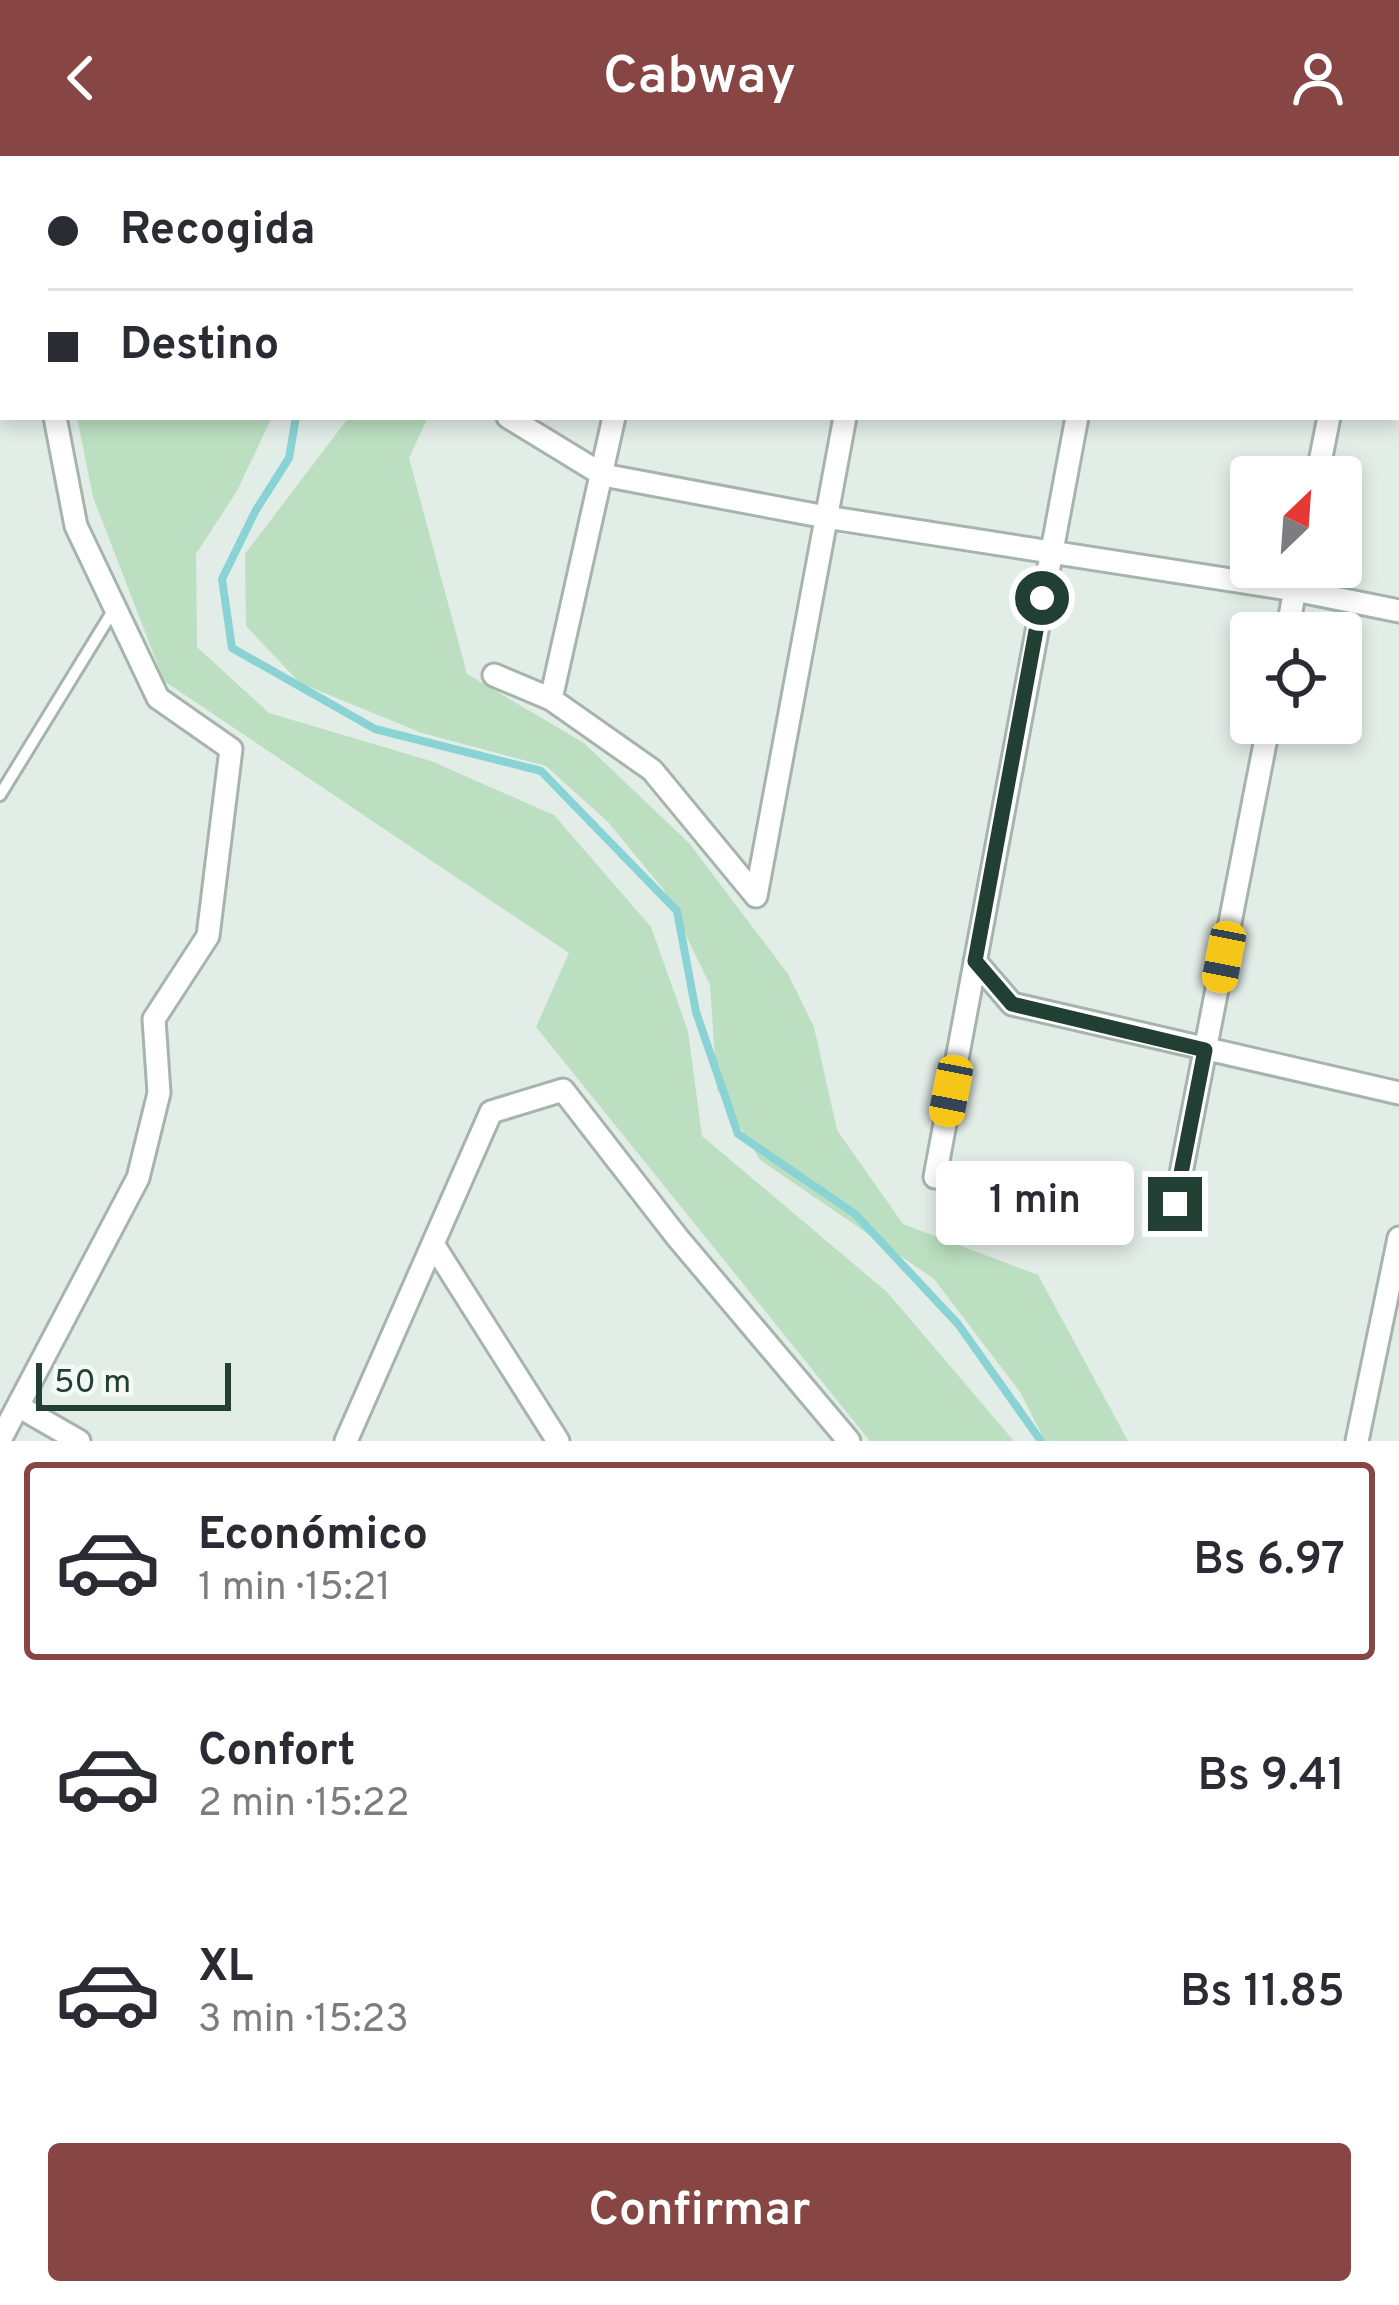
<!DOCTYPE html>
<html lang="es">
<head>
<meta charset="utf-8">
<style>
  body { margin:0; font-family:Overpass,sans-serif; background:#f2f2f3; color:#2b2b33; height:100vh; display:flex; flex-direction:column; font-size:45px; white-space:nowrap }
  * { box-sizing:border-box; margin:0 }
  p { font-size:39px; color:#7c7c81 }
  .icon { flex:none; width:66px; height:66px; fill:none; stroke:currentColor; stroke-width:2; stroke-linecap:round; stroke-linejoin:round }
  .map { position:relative; height:1285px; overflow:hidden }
  .panel { display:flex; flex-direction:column; background:#fff; flex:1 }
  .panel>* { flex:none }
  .banner { position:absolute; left:0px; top:0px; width:1401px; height:264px; box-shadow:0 6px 18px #0003; display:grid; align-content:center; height:264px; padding:0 48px; background:#fff }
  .needle { width:78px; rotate:25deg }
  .fabs { position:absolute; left:1230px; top:300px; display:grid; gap:24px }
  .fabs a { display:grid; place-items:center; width:132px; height:132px; border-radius:12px; background:#fff; box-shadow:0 6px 18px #0003; font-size:60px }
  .scale { position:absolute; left:36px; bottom:30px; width:195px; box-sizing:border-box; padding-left:12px; border:6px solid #223f33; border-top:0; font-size:33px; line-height:42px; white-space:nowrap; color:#223f33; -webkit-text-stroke:9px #f4f9f6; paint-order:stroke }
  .end { position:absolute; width:54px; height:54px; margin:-27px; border:15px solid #223f33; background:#fff; box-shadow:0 0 0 6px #fff }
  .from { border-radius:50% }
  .bubble { position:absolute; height:84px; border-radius:12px; background:#fff; box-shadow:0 6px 18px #0003; font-size:39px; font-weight:600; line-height:84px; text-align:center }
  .car { position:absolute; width:36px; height:72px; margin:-36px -18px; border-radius:15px; box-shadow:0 0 9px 3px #0007; background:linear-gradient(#f5c518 24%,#345 0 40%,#f5c518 0 76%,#345 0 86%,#f5c518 0) }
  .banner b { display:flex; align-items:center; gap:42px; height:114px; font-size:45px }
  .banner b+b { border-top:3px solid #e1e1e2 }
  .banner i { width:30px; height:30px; background:#2b2b33 }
  ul { padding:21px 0 0; list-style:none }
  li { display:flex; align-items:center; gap:36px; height:198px; margin:0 24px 18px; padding:0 24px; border:6px solid transparent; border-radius:12px }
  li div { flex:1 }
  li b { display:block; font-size:45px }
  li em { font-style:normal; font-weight:600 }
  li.current { border-color:#874643 }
  li>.icon { width:108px; height:108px; stroke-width:1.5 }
  .cta { display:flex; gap:24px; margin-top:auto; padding:24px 48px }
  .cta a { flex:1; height:138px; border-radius:12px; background:#874643; color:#fff; font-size:48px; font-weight:600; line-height:138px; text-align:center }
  header { display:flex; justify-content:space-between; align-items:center; height:156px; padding:0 48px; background:#874643; color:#fff; font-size:54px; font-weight:600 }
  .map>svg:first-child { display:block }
</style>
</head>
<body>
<header><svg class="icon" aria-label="back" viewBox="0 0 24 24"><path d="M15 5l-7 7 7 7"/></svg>Cabway<svg class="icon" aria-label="person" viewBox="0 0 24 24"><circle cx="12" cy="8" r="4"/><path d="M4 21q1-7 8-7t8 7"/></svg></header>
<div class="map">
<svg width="1399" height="1285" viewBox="0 0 1399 1285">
  <rect width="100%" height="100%" fill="#e3ede7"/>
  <path fill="#bbdfc0" d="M24,0h281l1,3h-282z
    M77,261h195l-35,74 -41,63 1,93 72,66 162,48 123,54 97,112 37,104 14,105 185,156 127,149h-144l-334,-414 33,-74 -405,-272 -71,-184z
    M349,261h79l-19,41 58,216 117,69 105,100 99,131 26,53 23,103 66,94 135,51 90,166h-83l-25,-49 -86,-113 -174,-119 -43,-71 -7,-104 -46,-95 -56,-68 -62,-56 -124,-33 -122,-50 -54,-57 -1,-72z"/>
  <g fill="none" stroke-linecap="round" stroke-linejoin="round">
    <path stroke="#89d3d4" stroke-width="8" d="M324,0l1,3
      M296,261l-7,41 -33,52 -34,69 10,69 143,81 166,42 136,140 19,101 42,122 117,80 103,110 83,117"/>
    <g stroke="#a5b5ad" stroke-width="16">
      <path id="service" d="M0,639l114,-186"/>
    </g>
    <g stroke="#a5b5ad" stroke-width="27">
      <path id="minor" d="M5,0l1,3
        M437,0l1,3
        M1278,0l18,3
        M663,3v-3
        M895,3v-3
        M1128,3l1,-3
        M1398,20h1
        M0,166l3,-2
        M508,261l95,58 223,42 469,73 104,21
        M1317,321l12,-60
        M1287,477l12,-66
        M494,519l57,24 101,71 104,126
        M551,543l63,-282
        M756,740l89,-479
        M975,805l37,43 387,89
        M935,1021l142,-760
        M1175,1048l94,-481
        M433,1088l125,197
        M18,1250l61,35
        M0,1284l138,-262 21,-85 -5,-74 54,-83 23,-187 -73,-51 -82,-172 -21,-109
        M346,1285l145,-329 72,-22 114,147 172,204
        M1357,1285l42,-203"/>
    </g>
    <use href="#service" stroke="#fff" stroke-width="10"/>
    <use href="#minor" stroke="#fff" stroke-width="21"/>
  </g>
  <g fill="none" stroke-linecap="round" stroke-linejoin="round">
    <path stroke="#223f33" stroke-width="15" d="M1042,442l-67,363 37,43 193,46 -30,154"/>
  </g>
</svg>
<div class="fabs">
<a><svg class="needle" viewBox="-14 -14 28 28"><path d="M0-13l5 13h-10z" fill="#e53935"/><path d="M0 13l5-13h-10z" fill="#7c7c81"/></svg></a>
<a><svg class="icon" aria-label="locate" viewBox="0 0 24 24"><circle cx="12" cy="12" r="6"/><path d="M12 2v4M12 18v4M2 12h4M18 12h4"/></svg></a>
</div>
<div class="scale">50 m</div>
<i class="end from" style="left:1042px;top:442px"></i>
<i class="end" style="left:1175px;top:1048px"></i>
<div class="bubble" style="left:936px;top:1005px;width:198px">1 min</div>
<i class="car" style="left:1224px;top:801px;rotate:191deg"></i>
<i class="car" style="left:951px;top:935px;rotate:191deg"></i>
<div class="banner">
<b><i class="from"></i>Recogida</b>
<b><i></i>Destino</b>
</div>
</div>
<section class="panel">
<ul>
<li class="current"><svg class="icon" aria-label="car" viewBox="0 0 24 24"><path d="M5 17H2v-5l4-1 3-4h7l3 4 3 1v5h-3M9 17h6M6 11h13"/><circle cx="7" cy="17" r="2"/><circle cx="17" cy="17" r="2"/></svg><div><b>Económico</b><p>1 min · 15:21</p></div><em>Bs 6.97</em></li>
<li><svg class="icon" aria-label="car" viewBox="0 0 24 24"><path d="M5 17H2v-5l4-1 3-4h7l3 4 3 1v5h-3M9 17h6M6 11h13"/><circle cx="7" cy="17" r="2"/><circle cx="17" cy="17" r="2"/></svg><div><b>Confort</b><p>2 min · 15:22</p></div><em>Bs 9.41</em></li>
<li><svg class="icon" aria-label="car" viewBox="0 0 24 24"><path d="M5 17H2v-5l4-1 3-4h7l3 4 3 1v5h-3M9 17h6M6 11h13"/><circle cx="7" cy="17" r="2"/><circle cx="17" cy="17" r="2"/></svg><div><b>XL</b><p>3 min · 15:23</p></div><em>Bs 11.85</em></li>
</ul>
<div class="cta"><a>Confirmar</a></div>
</section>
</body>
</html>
